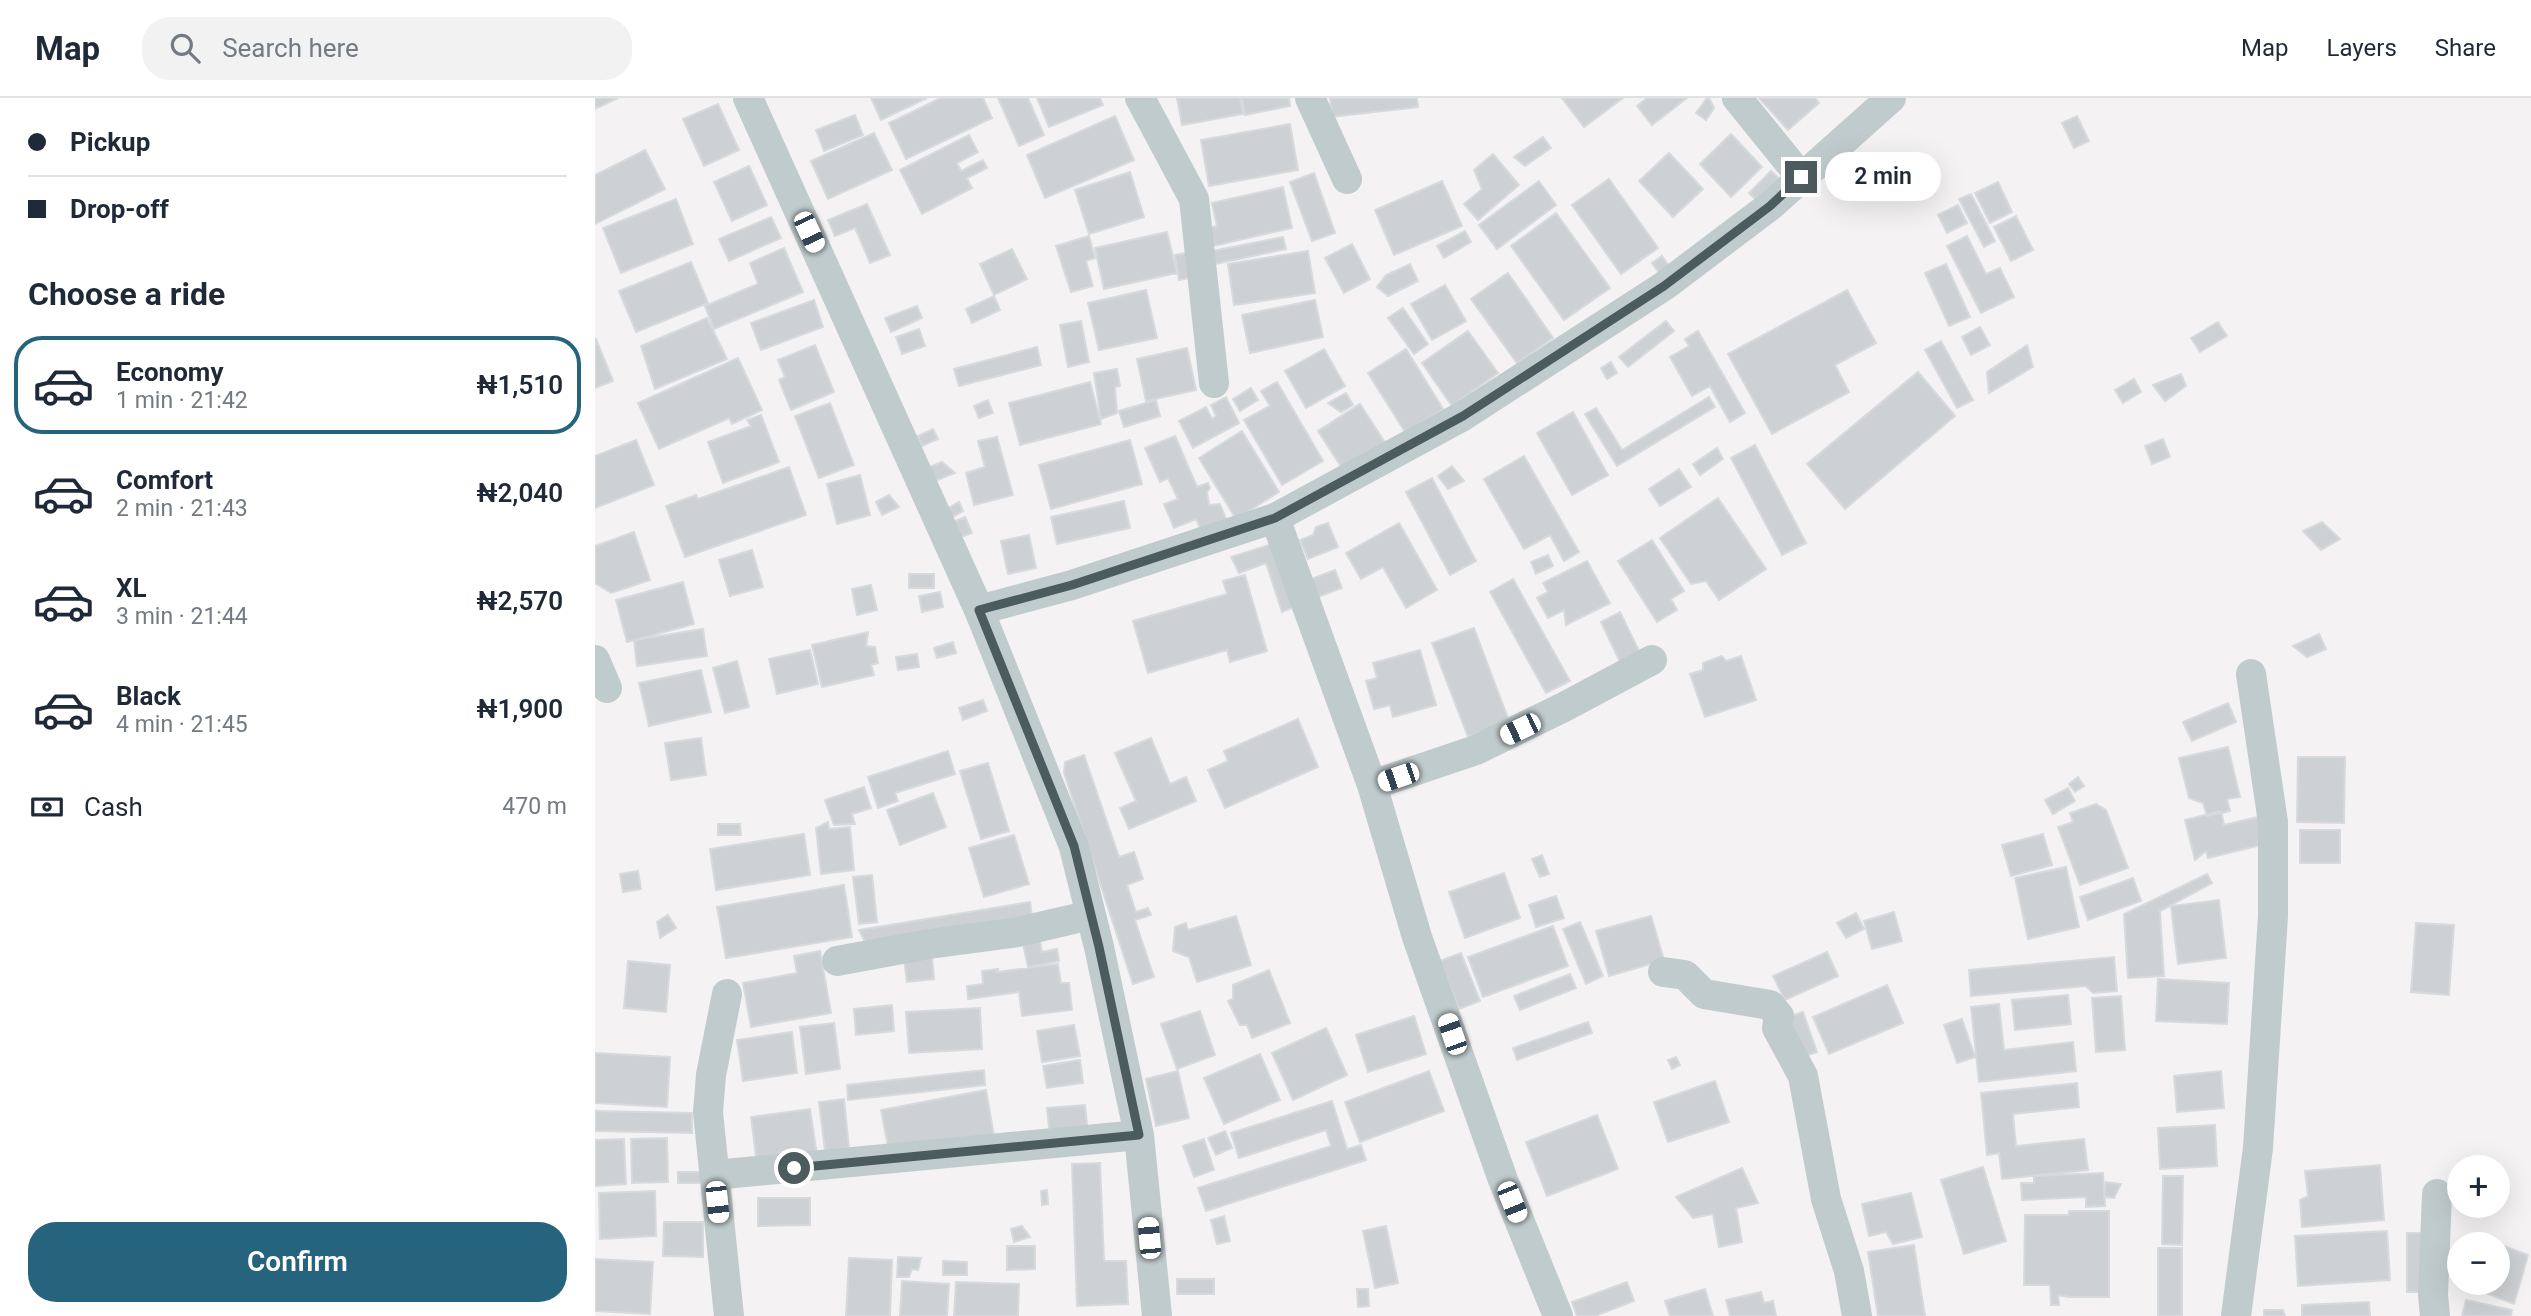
<!DOCTYPE html>
<html lang="en">
<head>
<meta charset="utf-8">
<style>
  body { margin:0; font-family:Roboto,sans-serif; background:#f2f2f3; color:#1f2937; height:100vh; display:flex; flex-direction:column; font-size:26px; white-space:nowrap }
  * { box-sizing:border-box; margin:0 }
  p { font-size:23px; color:#747a83 }
  .icon { flex:none; width:38px; height:38px; fill:none; stroke:currentColor; stroke-width:2; stroke-linecap:round; stroke-linejoin:round }
  .map { position:relative; flex:1; overflow:hidden }
  .drawer { display:flex; flex-direction:column; background:#fff; width:595px }
  .drawer>* { flex:none }
  .guide { display:grid; align-content:center; height:154px; padding:0 28px; background:#fff }
  .fabs { position:absolute; left:1852px; top:1057px; display:grid; gap:14px }
  .fabs a { display:grid; place-items:center; width:63px; height:63px; border-radius:50%; background:#fff; box-shadow:0 7px 28px #0002; font-size:35px }
  .end { position:absolute; width:32px; height:32px; margin:-16px; border:9px solid #4c5b5e; background:#fff; box-shadow:0 0 0 4px #fff }
  .from { border-radius:50% }
  .bubble { position:absolute; height:49px; border-radius:24px; background:#fff; box-shadow:0 7px 28px #0002; font-size:23px; font-weight:600; line-height:49px; text-align:center }
  .car { position:absolute; width:21px; height:42px; margin:-21px -10px; border-radius:9px; box-shadow:0 0 5px 2px #0007; background:linear-gradient(#fff 24%,#345 0 40%,#fff 0 76%,#345 0 86%,#fff 0) }
  .guide b { display:flex; align-items:center; gap:24px; height:66px; font-size:26px }
  .guide b+b { border-top:2px solid #e0e1e3 }
  .guide i { width:18px; height:18px; background:#1f2937 }
  ul { padding:0; list-style:none }
  li { display:flex; align-items:center; gap:21px; height:98px; margin:0 14px 10px; padding:0 14px; border:4px solid transparent; border-radius:28px }
  li div { flex:1 }
  li b { display:block; font-size:26px }
  li em { font-style:normal; font-weight:600 }
  li.selected { border-color:#26637d }
  li>.icon { width:63px; height:63px; stroke-width:1.5 }
  h2 { padding:0 28px; font-size:32px; line-height:84px }
  .pay { display:flex; align-items:center; gap:18px; height:77px; padding:0 28px; font-size:26px }
  .pay p { margin-inline-start:auto }
  .action { display:flex; gap:14px; margin-top:auto; padding:14px 28px }
  .action a { flex:1; height:80px; border-radius:28px; background:#26637d; color:#fff; font-size:28px; font-weight:600; line-height:80px; text-align:center }
  header { display:flex; align-items:center; gap:42px; box-sizing:border-box; height:98px; padding:0 35px; background:#fff; border-bottom:2px solid #e0e1e3 }
  header strong { font-size:33px }
  nav { display:flex; gap:38px; margin-inline-start:auto; font-size:24px }
  .search { width:490px; height:63px; background:#f2f2f3; display:flex; align-items:center; gap:18px; box-sizing:border-box; padding:0 24px; border-radius:28px; color:#747a83; font-size:26px }
  main { display:flex; flex:1; min-height:0 }
  .map>svg:first-child { display:block }
</style>
</head>
<body>
<header>
<strong>Map</strong>
<div class="search"><svg class="icon" aria-label="search" viewBox="0 0 24 24"><circle cx="10" cy="10" r="6"/><path d="M15 15l6 6"/></svg>Search here</div>
<nav><a>Map</a><a>Layers</a><a>Share</a></nav>
</header>
<main>
<section class="drawer">
<div class="guide">
<b><i class="from"></i>Pickup</b>
<b><i></i>Drop-off</b>
</div>
<h2>Choose a ride</h2>
<ul>
<li class="selected"><svg class="icon" aria-label="car" viewBox="0 0 24 24"><path d="M5 17H2v-5l4-1 3-4h7l3 4 3 1v5h-3M9 17h6M6 11h13"/><circle cx="7" cy="17" r="2"/><circle cx="17" cy="17" r="2"/></svg><div><b>Economy</b><p>1 min · 21:42</p></div><em>₦1,510</em></li>
<li><svg class="icon" aria-label="car" viewBox="0 0 24 24"><path d="M5 17H2v-5l4-1 3-4h7l3 4 3 1v5h-3M9 17h6M6 11h13"/><circle cx="7" cy="17" r="2"/><circle cx="17" cy="17" r="2"/></svg><div><b>Comfort</b><p>2 min · 21:43</p></div><em>₦2,040</em></li>
<li><svg class="icon" aria-label="car" viewBox="0 0 24 24"><path d="M5 17H2v-5l4-1 3-4h7l3 4 3 1v5h-3M9 17h6M6 11h13"/><circle cx="7" cy="17" r="2"/><circle cx="17" cy="17" r="2"/></svg><div><b>XL</b><p>3 min · 21:44</p></div><em>₦2,570</em></li>
<li><svg class="icon" aria-label="car" viewBox="0 0 24 24"><path d="M5 17H2v-5l4-1 3-4h7l3 4 3 1v5h-3M9 17h6M6 11h13"/><circle cx="7" cy="17" r="2"/><circle cx="17" cy="17" r="2"/></svg><div><b>Black</b><p>4 min · 21:45</p></div><em>₦1,900</em></li>
</ul>
<div class="pay"><svg class="icon" aria-label="cash" viewBox="0 0 24 24"><path d="M3 7h18v10H3z"/><circle cx="12" cy="12" r="2"/></svg>Cash<p>470 m</p></div>
<div class="action"><a>Confirm</a></div>
</section>
<div class="map">
<svg width="1936" height="1218" viewBox="0 0 1936 1218">
  <rect width="100%" height="100%" fill="#f4f2f3"/>
  <path fill="#cdd1d4" stroke="#d7dadd" stroke-width="2" d="M0,0h23l-23,11z
    M276,0h56l-46,22z
    M346,0h42l9,20 -86,41 -17,-36z
    M403,0h30l16,37 -25,11z
    M442,0h63l3,7 -54,22z
    M582,0h63l3,16 -61,11z
    M647,0h47l1,8 -45,9z
    M735,0h87l1,9 -86,10z
    M967,0h61l-39,29z
    M1052,0h40l-35,27 -15,-19z
    M1112,0h2l5,10 -8,12 -10,-7z
    M1164,0h56l4,5 -31,27z
    M123,6l21,46 -35,16 -21,-47z
    M260,17l8,20 -39,16 -8,-21z
    M520,18l19,44 -89,38 -18,-43z
    M1482,18l12,25 -15,7 -12,-25z
    M695,26l8,46 -89,16 -8,-46z
    M279,35l18,37 -64,29 -17,-38z
    M1136,36l31,33 -31,30 -31,-33z
    M374,37l9,17 -21,11 4,8 22,-11 4,8 -20,10 5,10 -50,26 -22,-44z
    M948,39l8,11 -26,18 -11,-9z
    M50,52l20,39 -70,35v-49z
    M1074,55l34,36 -30,28 -34,-36z
    M898,56l26,31 -41,35 -14,-16 18,-15 -8,-19z
    M154,68l18,39 -35,16 -18,-39z
    M1176,73l11,10 -22,23 -11,-11z
    M535,74l14,45 -55,17 -14,-44z
    M719,75l21,60 -23,8 -22,-59z
    M1014,81l49,69 -37,26 -49,-69z
    M847,83l20,45 -68,29 -19,-45z
    M944,83l17,24 -59,44 -18,-24z
    M1403,84l14,30 -22,11 -15,-30z
    M688,89l9,41 -83,19 -2,-19 10,-2 -5,-23z
    M1376,96l24,47 -11,6 -25,-48z
    M81,101l17,45 -72,29 -18,-45z
    M272,106l23,51 -20,8 -15,-35 -20,8 -7,-16z
    M1363,107l9,18 -20,10 -9,-18z
    M961,115l54,75 -46,32 -53,-74z
    M1421,118l17,34 -22,11 -17,-34z
    M176,119l10,21 -52,23 -10,-22z
    M870,133l6,11 -27,16 -7,-12z
    M572,134l10,41 -73,16 -9,-41z
    M494,138l6,22 -9,3 7,25 -22,6 -15,-46z
    M1372,138l19,38 14,-6 14,29 -33,16 -34,-67z
    M688,139l3,12 -71,15 -3,-13z
    M757,146l18,35 -26,14 -19,-35z
    M189,150l19,44 -89,37 -9,-23 53,-22 -8,-21z
    M417,151l15,30 -33,16 -14,-31z
    M713,153l7,42 -81,12 -6,-41z
    M595,154l4,25 -15,3 -4,-25z
    M1067,158l8,11 -10,7 -8,-11z
    M96,164l17,41 -72,29 -17,-41z
    M815,166l8,17 -30,15 -11,-9 9,-12z
    M1351,166l24,53 -21,9 -24,-53z
    M913,175l45,65 -36,25 -46,-64z
    M850,187l21,36 -34,19 -21,-36z
    M551,192l11,48 -58,12 -11,-47z
    M1252,192l29,53 -41,22 14,27 -77,42 -44,-80z
    M399,198l6,14 -28,13 -6,-14z
    M219,202l9,27 -62,23 -10,-27z
    M720,202l8,37 -73,16 -8,-38z
    M322,208l5,12 -31,14 -6,-14z
    M808,210l25,36 -14,10 -26,-36z
    M112,220l20,41 -72,30 -14,-43z
    M486,223l8,41 -21,5 -8,-42z
    M1071,223l8,10 -46,36 -9,-10z
    M1623,224l9,14 -27,16 -9,-14z
    M1385,229l10,18 -19,10 -9,-18z
    M324,231l6,17 -23,8 -6,-17z
    M873,233l30,42 -46,33 -30,-43z
    M1103,233l47,82 -15,9 -20,-36 -18,10 -22,-39 19,-11 -4,-7z
    M1,241l17,42 -18,7v-48z
    M1346,243l32,59 -16,8 -32,-58z
    M220,247l19,47 -43,18 -12,-30 6,-3 -7,-17z
    M1432,247l6,22 -44,26 -2,-21z
    M442,249l4,18 -82,21 -5,-17z
    M592,250l9,42 -50,11 -9,-42z
    M729,251l21,37 -39,22 -21,-37z
    M811,251l37,60 -38,23 -37,-59z
    M143,260l24,52 -30,14 -3,-6 -70,31 -21,-46z
    M1016,264l6,11 -10,6 -6,-11z
    M522,271l3,17 -5,1 2,26 -16,6 -7,-46z
    M1323,274l37,44 -110,93 -38,-45z
    M1586,276l5,12 -21,15 -12,-16z
    M1539,281l7,13 -18,11 -8,-13z
    M495,284l11,42 -81,21 -11,-42z
    M682,284l46,79 -41,24 -38,-65 26,-14 -9,-15z
    M656,290l7,12 -18,11 -7,-12z
    M751,295l7,12 -12,7 -13,-9z
    M631,299l13,26 -46,25 -14,-27 27,-14 6,12 4,-3 -5,-11z
    M1114,299l6,10 -98,59 -32,-52 11,-6 26,42z
    M393,302l5,13 -14,5 -5,-12z
    M561,302l4,16 -36,11 -5,-16z
    M235,305l24,62 -35,13 -24,-62z
    M765,306l26,40 -42,27 -26,-40z
    M978,314l35,63 -36,20 -35,-62z
    M166,317l18,47 -56,21 -15,-41 43,-16 -4,-6z
    M338,331l5,10 -16,7 -4,-10z
    M647,333l37,61 -43,27 -37,-61z
    M580,338l22,51 11,-4 2,5 -3,4 2,13 11,-1 8,20 -25,11 -7,-16 -22,9 -10,-24 14,-5 -10,-21 -8,4 -15,-34z
    M402,339l16,58 -39,10 -8,-32 19,-6 -7,-26z
    M1568,341l7,18 -18,7 -7,-18z
    M41,342l18,45 -59,23v-52z
    M535,342l12,44 -91,25 -12,-44z
    M1160,347l51,98 -24,12 -51,-97z
    M1122,350l6,11 -23,16 -7,-11z
    M929,358l55,96 -15,9 -14,-26 -26,14 -40,-70z
    M347,364l13,11 -20,8 -6,-14z
    M857,368l12,15 -16,8 -10,-13z
    M194,369l17,48 -121,42 -19,-51 30,-11 2,4z
    M1084,371l12,18 -31,19 -11,-17z
    M265,377l10,40 -33,9 -10,-40z
    M837,380l44,83 -26,14 -44,-83z
    M294,397l10,12 -17,8 -6,-13z
    M1123,400l48,71 -47,31 -13,-19 -15,3 -31,-46z
    M529,403l6,27 -73,16 -6,-27z
    M364,404l4,9 -12,7 -6,-8z
    M370,419l7,16 -13,5 -6,-16z
    M1727,424l18,17 -19,11 -18,-19z
    M733,425l10,24 -30,12 -8,-19 13,-5 3,-8z
    M804,425l38,67 -31,18 -23,-41 -22,12 -15,-26z
    M39,434l16,48 -39,13 -16,-10v-37z
    M434,437l7,33 -28,6 -7,-33z
    M1057,442l32,51 -13,8 6,11 -20,12 -39,-61z
    M677,446l22,63 -12,5 -16,-49 -27,10 -8,-16z
    M157,452l11,37 -33,9 -11,-36z
    M953,457l5,11 -17,8 -5,-12z
    M992,463l23,42 -44,22 -2,-15 -16,8 -11,-20 11,-6 -5,-9z
    M740,472l7,18 -24,9 -7,-18z
    M314,476h25v14h-25z
    M650,477l22,76 -37,11 -3,-12 -79,23 -15,-52 94,-27 -4,-13z
    M918,481l57,102 -24,12 -56,-101z
    M88,484l11,42 -67,18 -11,-42z
    M276,487l6,25 -20,5 -5,-26z
    M345,494l3,15 -21,5 -3,-16z
    M1025,514l20,41 -20,9 -19,-40z
    M879,530l35,93 -41,16 -36,-94z
    M108,531l4,27 -70,10 -3,-26z
    M273,534l-2,14 9,1 3,16 -7,2 3,10 -52,12 -10,-42z
    M1724,536l7,15 -19,8 -14,-11z
    M358,544l3,11 -19,5 -3,-10z
    M215,552l8,34 -41,10 -8,-35z
    M825,552l16,55 -43,12 -3,-12 -16,4 -8,-28 11,-3 -4,-15z
    M322,556l2,13 -21,3 -2,-13z
    M1127,558l4,5 15,-5 15,44 -51,17 -15,-43 13,-4v-7z
    M142,563l12,46 -24,6 -12,-45z
    M106,572l10,42 -62,14 -10,-43z
    M388,602l4,11 -24,9 -4,-12z
    M1633,605l8,19 -44,19 -9,-19z
    M703,621l20,48 -93,41 -17,-38 20,-9 -4,-10z
    M106,640l5,37 -35,5 -6,-37z
    M556,640l19,46 16,-7 10,24 -67,28 -9,-21 16,-7 -21,-48z
    M1633,649l12,50 -13,2 3,12 -23,5 -4,-13 -14,-5 -10,-40z
    M353,653l7,23 -60,19 3,8 -20,7 -10,-31z
    M489,657l35,102 15,-5 9,27 -16,6 9,27 12,-4 3,7 -16,5 19,57 -21,7 -69,-211 1,-11z
    M1703,659h47l-1,66 -47,-1z
    M393,665l21,68 -28,8 -21,-68z
    M1483,679l6,9 -9,6 -6,-8z
    M269,689l7,21 -19,6 3,10 -21,1 -9,-25z
    M1473,690l7,13 -22,13 -8,-14z
    M338,695l13,34 -46,18 -13,-35z
    M1501,706l10,6 22,58 -48,17 -22,-58 15,-5 -3,-9z
    M1626,713l3,14 38,-9 7,27 -61,15 -2,-7 -11,9 -10,-40z
    M233,724l1,7 21,-2 4,43 -33,4 -5,-46z
    M123,726h22l1,11h-23z
    M1705,732h40v33h-40z
    M209,736l6,41 -94,15 -6,-41z
    M1448,736l9,31 -41,11 -9,-31z
    M419,737l15,49 -45,13 -15,-49z
    M947,757l7,19 -9,3 -8,-18z
    M1471,769l13,60 -51,12 -13,-61z
    M43,773l3,18 -18,3 -3,-18z
    M909,775l16,45 -55,20 -16,-46z
    M1612,776l5,9 -52,28 4,65 -36,2 -4,-64z
    M277,777l5,47 -18,2 -6,-47z
    M1538,780l8,23 -53,19 -8,-23z
    M249,787l8,52 -126,21 -9,-51z
    M961,798l8,22 -28,9 -7,-22z
    M1624,802l7,58 -48,6 -7,-58z
    M435,804l2,14 -167,26 -6,-12z
    M1299,814l8,29 -30,8 -8,-28z
    M1261,815l8,16 -18,9 -9,-15z
    M73,817l8,13 -16,10 -3,-16z
    M641,818l15,49 -54,17 -8,-25 -16,-6 2,-24 11,-4 2,7z
    M1056,818l13,44 -55,16 -13,-45z
    M985,824l23,54 -17,8 -23,-55z
    M1821,825l38,2 -5,70 -38,-3z
    M958,828l15,40 -85,31 -15,-40z
    M444,838l3,16 15,-3 2,12 -31,6 -6,-28z
    M225,853l11,62 -80,14 -8,-44 54,-10 -3,-17z
    M1232,854l11,24 -53,24 -12,-24z
    M866,855l19,48 -21,8 -19,-48z
    M337,859l2,22 -27,3 -3,-23z
    M1519,859l3,34 -24,2 -7,-7 -115,10 -2,-26z
    M33,863l42,4 -4,47 -42,-4z
    M463,866l3,19h8l3,27 -50,6 -3,-24 -51,7 -1,-13 16,-2 -1,-13 16,-2 -1,3z
    M674,872l21,53 -38,15 -5,-13h-7l-12,-24 5,-2v-14z
    M975,876l6,14 -56,22 -6,-14z
    M1563,881l71,4 -2,41 -71,-3z
    M1292,887l16,38 -74,31 -16,-37z
    M1473,897l3,29 -56,6 -3,-30z
    M1526,898l4,54 -29,2 -4,-54z
    M1404,906l5,46 69,-8 3,29 -97,11 -8,-75z
    M297,907l2,26 -38,4 -2,-26z
    M385,910l2,41 -73,4 -3,-41z
    M605,913l15,44 -38,14 -16,-45z
    M1208,914l14,40 -15,5 -14,-40z
    M819,918l12,38 -58,18 -12,-37z
    M1367,921l13,38 -18,6 -13,-38z
    M993,924l4,11 -75,27 -4,-12z
    M239,925l6,46 -34,5 -6,-47z
    M479,927l6,31 -38,6 -5,-31z
    M731,930l21,47 -54,25 -21,-47z
    M197,934l5,41 -54,8 -6,-41z
    M0,955l75,4 -3,50 -72,-4z
    M665,956l20,46 -56,24 -20,-46z
    M1081,959l4,8 -8,4 -4,-9z
    M485,962l3,23 -36,5 -4,-22z
    M389,972l1,15 -137,15 -1,-15z
    M583,973l11,47 -33,8 -10,-47z
    M834,973l15,40 -84,31 -15,-40z
    M1626,973l3,37 -47,4 -3,-36z
    M1120,983l14,41 -61,20 -14,-40z
    M1482,985l2,24 -66,7 3,32 68,-7 4,31 -86,9 -3,-26 -12,2 -6,-62z
    M391,992l9,51 -106,11 -8,-42z
    M249,1001l5,49 -24,3 -6,-49z
    M737,1003l15,48 14,-4 5,15 -160,51 -8,-23 133,-42 -5,-16 -87,28 -8,-25z
    M490,1007l3,28 -38,4 -3,-29z
    M215,1011l7,46 -60,9 -6,-47z
    M0,1013l97,2v20l-97,-2z
    M1002,1017l21,54 -71,27 -21,-54z
    M1620,1027l2,41 -57,3 -2,-41z
    M630,1033l7,17 -16,7 -8,-17z
    M72,1040l1,44 -36,1 -1,-44z
    M29,1041l2,45 -31,2v-46z
    M609,1041l10,31 -20,7 -11,-31z
    M505,1065l4,98h22l2,43 -51,2 -5,-142z
    M1785,1067l4,55 -82,7 -2,-27 8,-4 -3,-25z
    M1388,1069l23,74 -42,13 -23,-74z
    M1147,1070l16,35 -22,5 6,34 -23,5 -6,-33 -20,4 -17,-21z
    M83,1074h24v11h-24z
    M1508,1075l2,33 -19,1v-10l-64,3 -1,-17h13v-7z
    M1568,1078h20l-1,69 -20,-1z
    M1511,1084l15,2 -7,14 -10,-1z
    M452,1092l1,14 -6,1 -1,-14z
    M60,1093l1,45 -56,3 -1,-46z
    M1316,1095l11,44 -29,7 -7,-12 -17,4 -7,-32z
    M163,1100h52v27l-52,1z
    M1474,1113h40v86h-40l-11,-2 1,10h-8l-1,-20h-26l1,-70h44z
    M629,1118l6,25 -13,3 -6,-24z
    M69,1124h39v35l-40,-1z
    M427,1128l8,11 -16,5 -3,-13z
    M791,1128l12,57 -23,5 -12,-57z
    M1792,1133l3,49 -92,6 -3,-50z
    M1812,1135h18v59h-18z
    M1888,1140l45,17 -14,49 -49,-19v-2h32v-39h-16z
    M1319,1147l11,71h-47l-10,-64z
    M412,1148h28v23l-28,1z
    M1563,1150h24v68h-24z
    M303,1159l23,1 -3,12 -6,-1 -3,8h-12z
    M254,1160l43,2 -2,56h-44z
    M0,1161l58,3 -3,52 -55,-3z
    M348,1163l24,1v13h-24z
    M582,1181h37v15h-37z
    M307,1183l47,3 -2,32h-47z
    M361,1184l63,2 -1,32h-64z
    M1032,1184l7,19 -39,15h-18l-5,-14z
    M762,1191h11l1,17 -11,1z
    M1110,1191l8,27h-43l-5,-15z
    M1166,1194l3,11 9,-2 3,15h-46l-4,-16z
    M1871,1202l46,10 -1,6h-49z
    M1774,1204l1,14h-68v-11z
    M1669,1212h19l2,6h-21z"/>
  <g fill="none" stroke-linecap="round" stroke-linejoin="round">
    <path stroke="#c0cbcd" stroke-width="30" d="M153,0l231,512 95,237 25,100 40,188 18,181
      M545,0l54,101 20,184
      M715,0l37,81
      M1142,0l64,79
      M384,512l93,-25 203,-67
      M0,562l12,28
      M777,687l104,-35 88,-43 88,-47
      M242,863l92,-17 89,-12 73,-17
      M1068,874l22,3 19,19 66,11 9,11 -2,12 26,48 23,123 23,72 8,45
      M132,896l-16,81 -3,37 21,204
      M119,1077l425,-40
      M963,1218l-55,-136 -86,-243 -45,-152 -97,-267 188,-102 201,-130 106,-80 121,-108
      M1641,1218l22,-168 15,-232v-94l-22,-148
      M1840,1218l-2,-21 4,-101"/>
  </g>
  <g fill="none" stroke-linecap="round" stroke-linejoin="round">
    <path stroke="#4c5b5e" stroke-width="9" d="M199,1070l345,-33 -40,-188 -25,-101 -95,-236 93,-25 203,-67 188,-102 201,-130 106,-80 31,-29"/>
  </g>
</svg>
<div class="fabs">
<a>+</a>
<a>−</a>
</div>
<i class="end from" style="left:199px;top:1070px"></i>
<i class="end" style="left:1206px;top:79px"></i>
<div class="bubble" style="left:1230px;top:54px;width:116px">2 min</div>
<i class="car" style="left:214px;top:134px;rotate:155deg"></i>
<i class="car" style="left:925px;top:631px;rotate:244deg"></i>
<i class="car" style="left:803px;top:679px;rotate:251deg"></i>
<i class="car" style="left:857px;top:936px;rotate:341deg"></i>
<i class="car" style="left:122px;top:1104px;rotate:174deg"></i>
<i class="car" style="left:917px;top:1104px;rotate:158deg"></i>
<i class="car" style="left:554px;top:1140px;rotate:355deg"></i>
</div>
</main>
</body>
</html>
